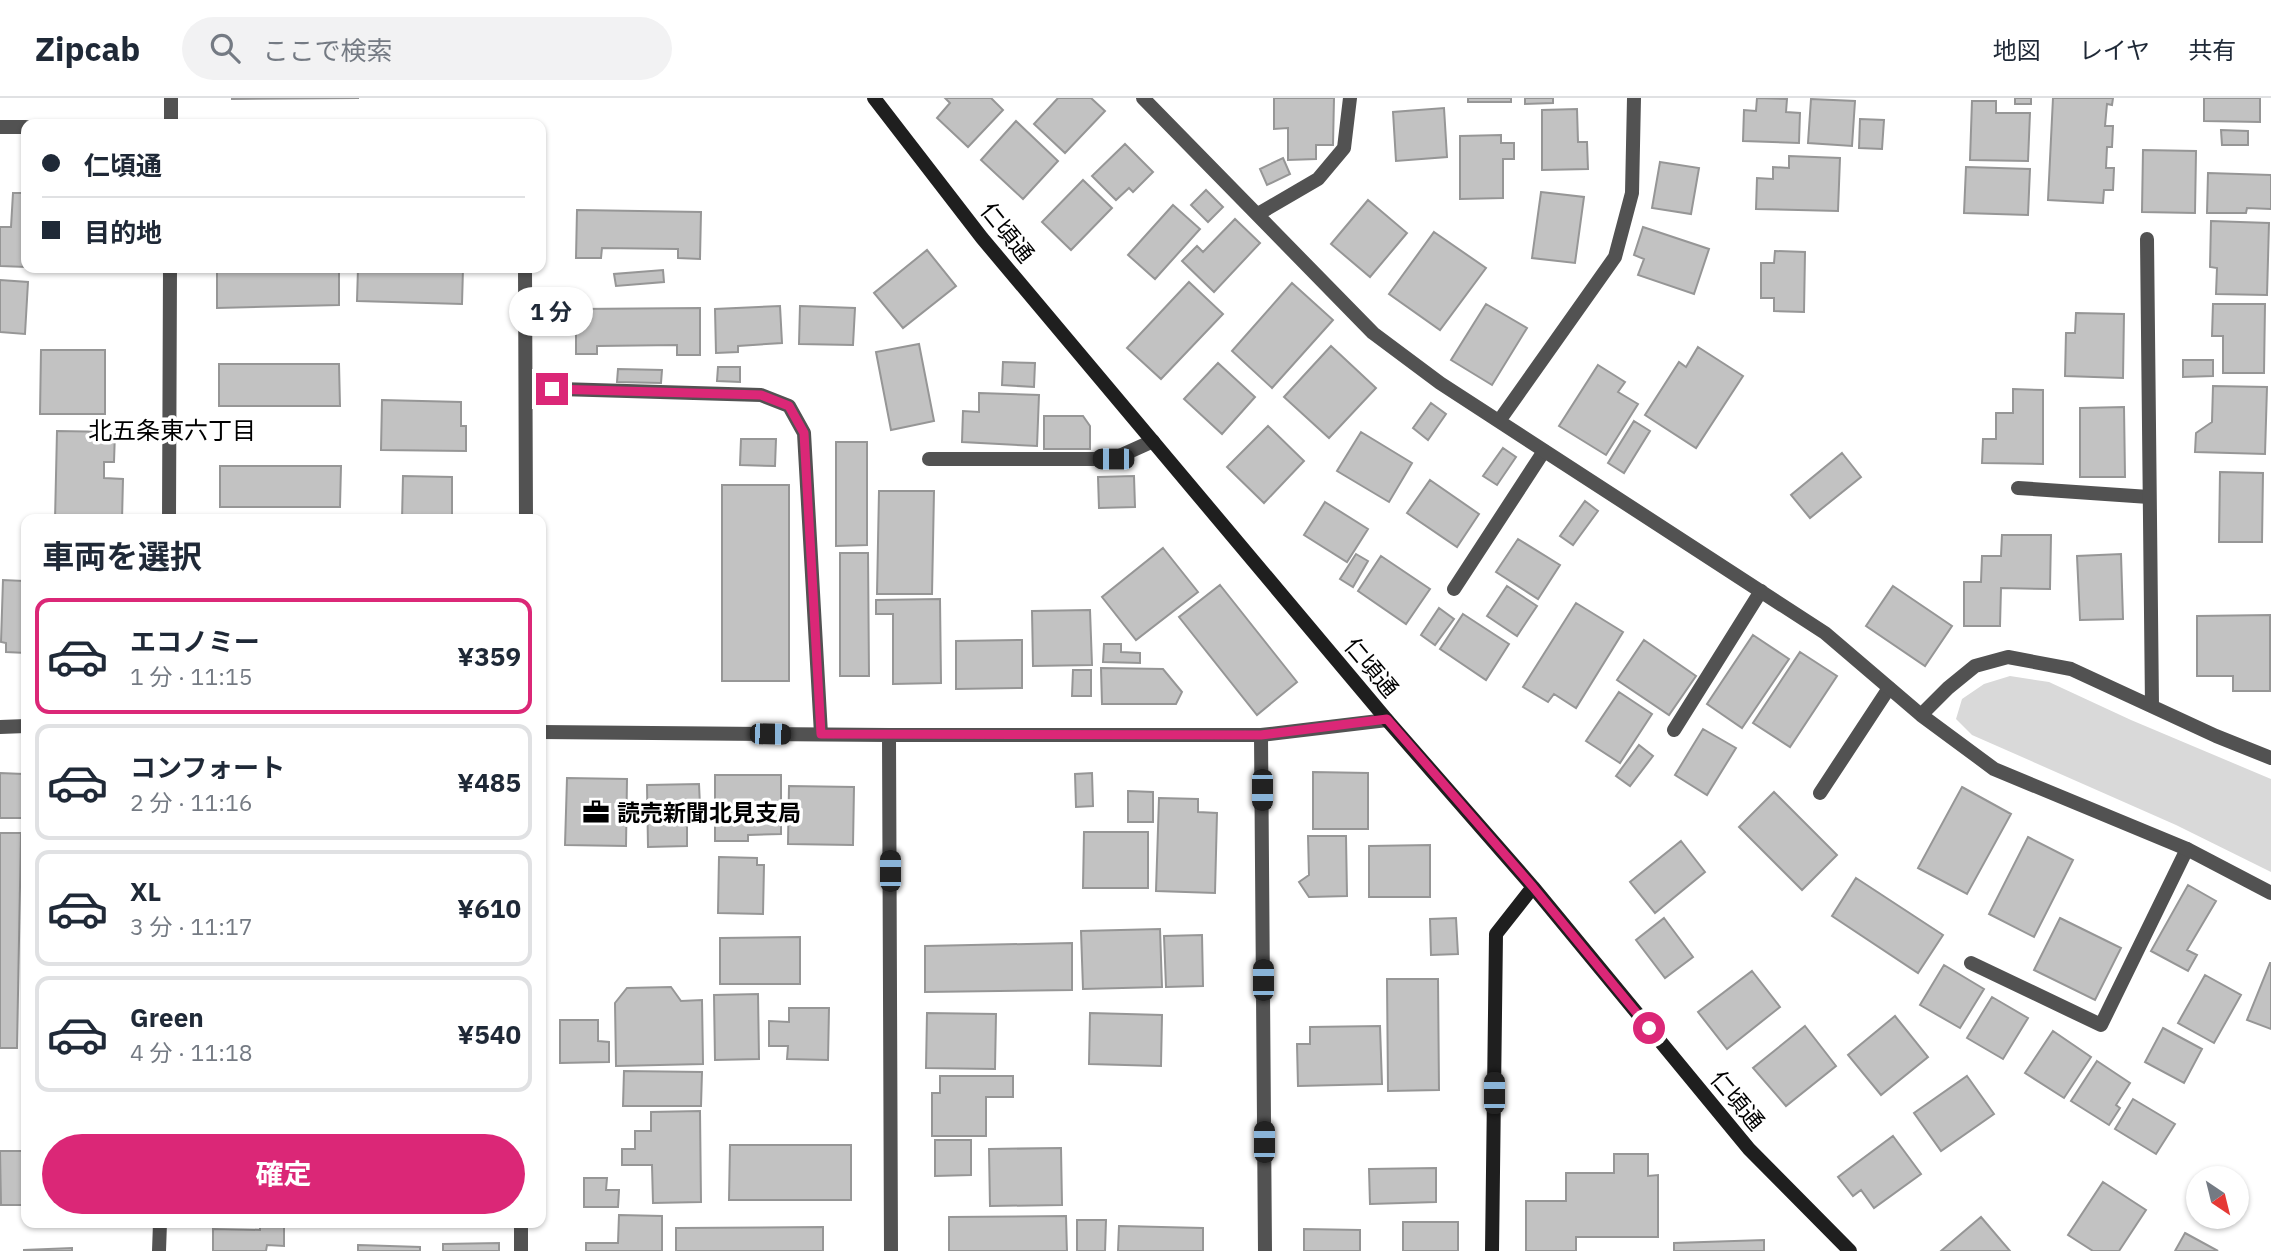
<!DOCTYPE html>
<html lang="ja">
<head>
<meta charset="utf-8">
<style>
  body { margin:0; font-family:"IBM Plex Sans","Noto Sans JP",sans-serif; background:#f2f2f3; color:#1f2937; height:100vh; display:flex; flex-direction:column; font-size:26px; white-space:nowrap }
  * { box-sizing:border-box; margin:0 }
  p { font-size:23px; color:#747a83 }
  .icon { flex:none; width:38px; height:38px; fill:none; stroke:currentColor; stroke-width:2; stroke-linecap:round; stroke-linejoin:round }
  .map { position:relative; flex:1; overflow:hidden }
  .sheet { position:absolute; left:21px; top:416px; width:525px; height:714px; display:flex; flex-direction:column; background:#fff; border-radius:14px; box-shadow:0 2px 5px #0004 }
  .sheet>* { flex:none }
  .guide { position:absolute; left:21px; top:21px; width:525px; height:154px; border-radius:14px; box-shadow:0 2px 5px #0004; display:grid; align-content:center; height:154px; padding:0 21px; background:#fff }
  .needle { width:46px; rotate:145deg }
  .fabs { position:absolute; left:2186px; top:1068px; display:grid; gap:14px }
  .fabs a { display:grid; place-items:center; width:63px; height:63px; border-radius:50%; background:#fff; box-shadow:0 2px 5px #0004; font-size:35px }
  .end { position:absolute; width:32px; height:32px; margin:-16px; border:9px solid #db2777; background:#fff; box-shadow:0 0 0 4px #fff }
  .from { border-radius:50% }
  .bubble { position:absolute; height:49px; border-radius:24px; background:#fff; box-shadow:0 2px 5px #0004; font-size:23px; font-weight:700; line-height:49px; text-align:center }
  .car { position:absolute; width:21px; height:42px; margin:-21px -10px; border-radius:9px; box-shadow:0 0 5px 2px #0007; background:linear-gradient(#222 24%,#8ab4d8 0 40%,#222 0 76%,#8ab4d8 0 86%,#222 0) }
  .guide b { display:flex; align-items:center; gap:24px; height:66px; font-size:26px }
  .guide b+b { border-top:2px solid #e0e1e3 }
  .guide i { width:18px; height:18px; background:#1f2937 }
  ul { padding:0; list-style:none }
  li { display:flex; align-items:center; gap:21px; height:116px; margin:0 14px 10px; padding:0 7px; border:4px solid #e0e1e3; border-radius:14px }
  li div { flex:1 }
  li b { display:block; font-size:26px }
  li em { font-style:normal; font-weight:700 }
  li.selected { border-color:#db2777 }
  li>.icon { width:63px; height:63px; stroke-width:1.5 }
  h2 { padding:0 21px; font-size:32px; line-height:84px }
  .action { display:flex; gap:14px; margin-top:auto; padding:14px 21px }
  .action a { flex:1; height:80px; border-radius:42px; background:#db2777; color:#fff; font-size:28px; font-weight:700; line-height:80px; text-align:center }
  header { display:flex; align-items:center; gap:42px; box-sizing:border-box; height:98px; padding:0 35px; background:#fff; border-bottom:2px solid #e0e1e3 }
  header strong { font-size:33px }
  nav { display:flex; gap:38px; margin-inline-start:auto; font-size:24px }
  .search { width:490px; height:63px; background:#f2f2f3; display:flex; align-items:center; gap:18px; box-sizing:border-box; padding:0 24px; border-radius:38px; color:#747a83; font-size:26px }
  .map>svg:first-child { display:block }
</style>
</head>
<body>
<header>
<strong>Zipcab</strong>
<div class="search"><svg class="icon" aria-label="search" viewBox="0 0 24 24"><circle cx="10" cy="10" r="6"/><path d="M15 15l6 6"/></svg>ここで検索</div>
<nav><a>地図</a><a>レイヤ</a><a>共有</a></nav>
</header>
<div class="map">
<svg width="2271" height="1153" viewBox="0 0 2271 1153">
  <rect width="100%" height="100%" fill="#fff"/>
  <path fill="#d9d9d9" d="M2010,578l39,6 82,38 140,59v93l-95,-47 -204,-90 -16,-16 6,-20 22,-15z"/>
  <path fill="#c2c2c2" stroke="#969696" stroke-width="2" d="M232,0h127l-127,1z
    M945,0h46l12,12 -35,37 -31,-29 13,-15z
    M1058,0h33l14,13 -40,42 -31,-29z
    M1274,0h60l-1,47h-17v14l-28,1v-32l-14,1z
    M1468,0h43v4h-43z
    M1525,0h28v5l-28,1z
    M1757,0l30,1 -1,13 14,1 -1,30 -56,-2 1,-31 12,1z
    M2015,0h16v6h-16z
    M2053,0h60l-1,7 -5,-1 -2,22h8l-1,21h-5l-1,21h8l-1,22h-9l-1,13 -55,-3z
    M2204,0h56v24l-56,-1z
    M1811,1l44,2 -3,45 -44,-3z
    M1972,3h24v12h34l-2,48 -58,-1z
    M1444,10l3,49 -51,4 -3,-49z
    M1577,11l1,33h9l1,27 -46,1v-60z
    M1860,21l24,1 -2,29 -23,-1z
    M1016,23l42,40 -35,38 -42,-39z
    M2221,32l27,1v14h-26z
    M1501,37v8h13v16h-11v39l-43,1v-63z
    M1125,46l28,28 -20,20 -4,-4 -13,12 -24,-24z
    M2143,52l53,1 -1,62 -53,-1z
    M1789,58l51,2 -2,53 -82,-2 1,-31 16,1v-12l16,1z
    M1283,60l7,16 -23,11 -7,-16z
    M1660,64l39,6 -8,46 -39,-6z
    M1966,69l64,2 -2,46 -64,-2z
    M2208,75l63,2v34l-24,-1 -1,5h-39z
    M1083,82l29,28 -41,42 -29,-28z
    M1206,92l17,17 -15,15 -17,-17z
    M1541,94l43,5 -9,66 -43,-5z
    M13,95h13v74l-26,-1v-39h11z
    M1368,102l39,33 -37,44 -39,-33z
    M1173,107l27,24 -45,50 -27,-24z
    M577,112l124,2 -1,47 -22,-1v-9l-76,-1 -1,10h-25z
    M1235,121l25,24 -46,49 -32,-31 15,-15 6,6z
    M2211,123l58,2 -2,72 -51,-1 1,-26 -7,-1z
    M1643,129l66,22 -15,45 -56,-19 6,-16 -10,-4z
    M1434,134l52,36 -46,62 -51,-36z
    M927,152l29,36 -53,42 -29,-35z
    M1775,153l30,1 -1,60 -30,-1v-13h-13v-35h13z
    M217,170h122v37l-122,3z
    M358,170h105l-1,36 -105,-3z
    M663,172l1,12 -48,4 -2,-12z
    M0,182l28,2 -3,52 -25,-2z
    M1189,184l34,32 -62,65 -34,-31z
    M1292,185l41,37 -61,68 -40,-37z
    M1486,206l41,24 -35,57 -41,-25z
    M2213,206h52l-1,69h-41v-37h-11z
    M780,208l2,37 -44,3v6l-22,1 -1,-44z
    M800,208l55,2 -2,37 -54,-1z
    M700,210v47h-23v-10l-80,1v8h-21v-45z
    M2076,215l48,1 -1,64 -58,-2 1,-43h9z
    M919,246l15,77 -43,9 -15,-78z
    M1331,248l45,42 -47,50 -45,-41z
    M1698,249l45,29 -47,72 -51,-33 34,-53 7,5z
    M41,252h64v64h-65z
    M2183,262h30v16l-30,1z
    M1003,264l32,1 -1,24 -32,-2z
    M1218,265l37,34 -33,37 -38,-35z
    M219,266h120l1,42h-121z
    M1598,267l27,17 -7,10 20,12 -32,51 -47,-29z
    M718,269h22v15l-23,-1z
    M618,271l44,1 -1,13 -44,-1z
    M2213,288l54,1 -2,67 -70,-2 1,-19 16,-11z
    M2013,291l30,1v74l-61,-1 1,-24h13v-26h17z
    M979,295l60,2 -2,51 -75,-4 1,-31 16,1z
    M382,302l79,2v24h5v25l-85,-1z
    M1431,305l15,11 -18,26 -15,-12z
    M2124,309l1,70h-45v-69z
    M1044,318h39l7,10v23h-46z
    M1634,323l16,10 -26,42 -16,-10z
    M1268,328l36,35 -40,42 -37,-36z
    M57,333l58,1 -1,30h-10v16l19,1 -1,41h-67z
    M1361,334l51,31 -23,39 -52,-31z
    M741,341h35l-1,27 -35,-1z
    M836,344h31v103l-31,1z
    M1503,350l13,9 -19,28 -14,-9z
    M1842,355l19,24 -51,41 -19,-23z
    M220,368h121l-1,41h-120z
    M2220,374l43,1 -1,69h-43z
    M403,378l49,1v43h-50z
    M1134,378l1,31 -36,1 -1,-31z
    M1430,382l49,34 -22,33 -50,-34z
    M722,387h67v196h-67z
    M879,393h55l-2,103h-55z
    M1585,403l13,10 -25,34 -13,-9z
    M1325,404l43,27 -21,33 -43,-27z
    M2002,437h49l-1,54 -49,-1 -1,38h-36v-44h17l1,-26h19z
    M1518,441l42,26 -22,34 -42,-27z
    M26,443v112l-20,-1v-9l-5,-1 2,-62 21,1z
    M1163,450l35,44 -62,48 -34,-43z
    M840,455h28l1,123h-29z
    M1356,456l12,7 -15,26 -13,-8z
    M2121,456l2,65 -43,1 -3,-64z
    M1381,458l49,33 -24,35 -48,-33z
    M1220,487l77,97 -40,33 -78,-98z
    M1507,488l30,20 -20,30 -30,-20z
    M1893,488l59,40 -27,40 -59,-40z
    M940,501l1,84 -48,1v-70h-17v-14z
    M1576,505l47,29 -47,76 -22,-14 -6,8 -25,-15z
    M1439,510l15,11 -19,26 -14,-10z
    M1090,512l2,55 -59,1 -1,-55z
    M1463,516l46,30 -23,36 -46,-31z
    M2270,517v76h-37v-15h-36v-60z
    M1753,537l36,24 -47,69 -35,-24z
    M1022,542v48l-66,1v-48z
    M1644,542l52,36 -27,39 -52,-35z
    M1104,546h17v8l19,1v10l-37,-1z
    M1800,554l37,24 -47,71 -37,-24z
    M1101,570l62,1 19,23 -6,12h-74z
    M1073,572h18v26h-19z
    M1619,594l33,22 -32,49 -34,-22z
    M1703,631l33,19 -29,47 -32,-20z
    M1639,647l14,11 -23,30 -14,-10z
    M1313,674l55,1v56h-55z
    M0,675l23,1v44h-23z
    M1092,675l1,33 -17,1 -1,-33z
    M715,677h66v59l-33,1v6h-33z
    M567,680l60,1 -1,67 -61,-1z
    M699,686l1,22h-13v40l-39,1 -1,-62z
    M789,688l65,1 -1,58 -65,-1z
    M1962,689l49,27 -44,80 -49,-26z
    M1128,693l25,1v30h-25z
    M1774,694l63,63 -35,35 -63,-63z
    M1159,700l39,1v13l19,1 -2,80 -59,-2z
    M1084,734h64v56h-65z
    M0,735h21l-4,215h-17z
    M1308,738h38l1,60 -38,1 -10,-15 10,-7z
    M2028,739l45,23 -39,77 -45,-23z
    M1681,743l24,31 -50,41 -25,-31z
    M1430,747v52h-61v-51z
    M719,759l38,1v7h7l-1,49 -45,-1z
    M1856,780l87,57 -25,38 -86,-57z
    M2188,787l28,16 -29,49 10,5 -9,16 -37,-20z
    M1456,820l2,36 -27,1 -1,-36z
    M1664,820l29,39 -28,21 -29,-38z
    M2060,820l61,30 -26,52 -61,-30z
    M1160,831l2,58 -79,2 -2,-58z
    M1202,837l1,51 -37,1 -2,-51z
    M800,839v47h-80v-46z
    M1072,845v47l-147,2v-46z
    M2270,865h1v66l-24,-9z
    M1944,867l40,24 -24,39 -40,-23z
    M1752,873l28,36 -53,42 -29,-37z
    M2205,877l36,20 -27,48 -36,-20z
    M1387,881h51l1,111 -51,1z
    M671,889l10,14 21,-1 1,64 -87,2 -1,-63 12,-15z
    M758,896l1,65 -44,1 -1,-65z
    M1992,899l36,21 -25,41 -36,-21z
    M789,910h40l-1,52 -41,-1 1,-13h-19v-25l20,1z
    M927,915l69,1 -1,55 -69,-1z
    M1090,915l72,2 -1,51 -72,-2z
    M1895,918l33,41 -47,38 -33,-40z
    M560,922h38v21l11,1v20l-49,1z
    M1380,928l2,58 -84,2 -1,-42h13v-17z
    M1805,928l31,40 -50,40 -33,-38z
    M2163,930l39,21 -18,34 -39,-21z
    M2053,933l38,26 -27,41 -39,-25z
    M2097,963l33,22 -14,22 4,3 -11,17 -38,-24z
    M624,973l78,1 -1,34h-78z
    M940,978h73v21h-27v39h-54v-43h8z
    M1967,978l27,38 -53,37 -27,-38z
    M2133,1001l42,25 -19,30 -41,-25z
    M700,1013l1,91 -48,1 -1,-38h-30v-16h13v-18h16v-19z
    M1893,1038l28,38 -47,34 -13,-18 -8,6 -15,-19z
    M935,1042h36v35l-36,1z
    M730,1047h121v55h-122z
    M1061,1050l1,57 -72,1 -1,-57z
    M0,1053h26v54h-25z
    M1614,1056h34v22l10,-1v62h-82v14h-50v-50h40v-28h48z
    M1436,1070v34l-66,2 -1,-35z
    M584,1080h23l-1,12h13l-1,17h-34z
    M2103,1084l43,28 -27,41h-26l-25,-16z
    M619,1117l43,1v35h-76v-8h32z
    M1066,1118l1,35h-118v-34z
    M1981,1119l29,34h-69z
    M1077,1122h29l-1,31h-28z
    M1403,1124h55v29h-55z
    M260,1125h24v23l-17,-1 -1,6h-53v-22l47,1z
    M1119,1128l84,2v23h-85z
    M823,1129v24h-147v-23z
    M1304,1131l56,1v21h-56z
    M2185,1135l33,18h-43z
    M1764,1142v11h-90v-8z
    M499,1145v8h-56v-7z
    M358,1147l62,2v4h-62z
    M72,1150v3h-48v-1z"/>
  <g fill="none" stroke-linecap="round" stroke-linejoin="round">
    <path stroke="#525252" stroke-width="14" d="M526,290l235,7 28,11 15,27 17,301
      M929,361h184l40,-18
      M2018,390l131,9
      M1454,491l90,-138
      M1674,632l87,-139
      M1820,695l69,-105
      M1971,865l130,62 86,-176"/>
    <path stroke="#525252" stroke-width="14" d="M1143,0l230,235 67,50 385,250 96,82 73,54 193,80 84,44
      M171,26v-26
      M0,29h26
      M1258,116l60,-35 26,-31 6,-50
      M2147,141l5,467
      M525,170l1,252
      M1499,323l116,-164 17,-64 2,-95
      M169,422l1,-252
      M1921,617l27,-27 27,-22 33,-9 63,12 145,67 55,22
      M0,629l26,-1
      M541,634l348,3h372l126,-15
      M889,637l2,516
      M1261,637l4,516
      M159,1153l1,-28
      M521,1153v-28"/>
    <path stroke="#1f1f1f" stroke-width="14" d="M874,0l108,140 405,482 146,167 216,262 101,102
      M1492,1153l4,-317 37,-47"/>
  </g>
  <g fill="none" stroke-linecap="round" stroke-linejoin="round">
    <path stroke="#db2777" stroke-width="9" d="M552,291l209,6 28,11 15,27 17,301 440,1 126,-16 146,168 116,141"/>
  </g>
  <defs>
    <g id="office-bare" transform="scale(2.1)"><path d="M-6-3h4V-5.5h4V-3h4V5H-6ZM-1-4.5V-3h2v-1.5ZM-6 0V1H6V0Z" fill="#000" stroke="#fff" stroke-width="2.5" paint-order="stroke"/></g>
  </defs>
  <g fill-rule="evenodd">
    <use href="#office-bare" x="596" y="714"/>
  </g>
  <g text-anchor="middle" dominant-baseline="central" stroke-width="7" stroke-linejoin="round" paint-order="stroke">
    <g font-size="23" fill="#000" stroke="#fff">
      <text transform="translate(1008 134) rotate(51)">仁頃通</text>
      <text transform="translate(1372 569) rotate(50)">仁頃通</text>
      <text transform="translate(1738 1002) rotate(50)">仁頃通</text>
    </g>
    <g font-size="23" font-weight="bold" fill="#000" stroke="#fff" text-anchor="start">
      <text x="617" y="714">読売新聞北見支局</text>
    </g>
    <g font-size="24" fill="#000" stroke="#fff">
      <text x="172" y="332">北五条東六丁目</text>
    </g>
  </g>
</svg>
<div class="fabs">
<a><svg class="needle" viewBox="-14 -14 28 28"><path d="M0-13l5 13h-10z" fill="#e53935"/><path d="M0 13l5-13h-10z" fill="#747a83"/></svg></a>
</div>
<i class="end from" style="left:1649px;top:930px"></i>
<i class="end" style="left:552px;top:291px"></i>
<div class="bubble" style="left:509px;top:189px;width:84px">1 分</div>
<i class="car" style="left:1113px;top:361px;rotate:270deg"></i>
<i class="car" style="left:770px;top:636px;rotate:91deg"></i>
<i class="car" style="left:1262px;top:692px;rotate:180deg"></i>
<i class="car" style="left:890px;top:773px;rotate:0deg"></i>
<i class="car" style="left:1263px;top:882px;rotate:0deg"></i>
<i class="car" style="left:1494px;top:995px;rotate:0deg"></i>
<i class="car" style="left:1264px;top:1044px;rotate:0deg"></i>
<div class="guide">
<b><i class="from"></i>仁頃通</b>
<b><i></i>目的地</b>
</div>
<section class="sheet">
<h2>車両を選択</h2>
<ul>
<li class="selected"><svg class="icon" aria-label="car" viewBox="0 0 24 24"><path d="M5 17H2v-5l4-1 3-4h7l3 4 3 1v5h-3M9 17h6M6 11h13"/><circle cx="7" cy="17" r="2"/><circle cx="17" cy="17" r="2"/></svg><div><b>エコノミー</b><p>1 分 · 11:15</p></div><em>¥359</em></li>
<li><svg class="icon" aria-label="car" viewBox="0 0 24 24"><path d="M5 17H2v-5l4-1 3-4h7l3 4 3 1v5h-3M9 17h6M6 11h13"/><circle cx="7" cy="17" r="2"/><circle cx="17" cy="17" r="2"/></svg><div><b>コンフォート</b><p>2 分 · 11:16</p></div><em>¥485</em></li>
<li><svg class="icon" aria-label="car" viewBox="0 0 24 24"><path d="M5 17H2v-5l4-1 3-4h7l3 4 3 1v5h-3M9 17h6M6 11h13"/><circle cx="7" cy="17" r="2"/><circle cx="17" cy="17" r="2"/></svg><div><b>XL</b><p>3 分 · 11:17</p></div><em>¥610</em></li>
<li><svg class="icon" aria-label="car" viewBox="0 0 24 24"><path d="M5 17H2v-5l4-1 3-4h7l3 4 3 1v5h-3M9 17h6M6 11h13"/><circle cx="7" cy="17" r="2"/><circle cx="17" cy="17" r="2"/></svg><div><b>Green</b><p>4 分 · 11:18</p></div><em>¥540</em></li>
</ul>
<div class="action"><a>確定</a></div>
</section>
</div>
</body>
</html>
